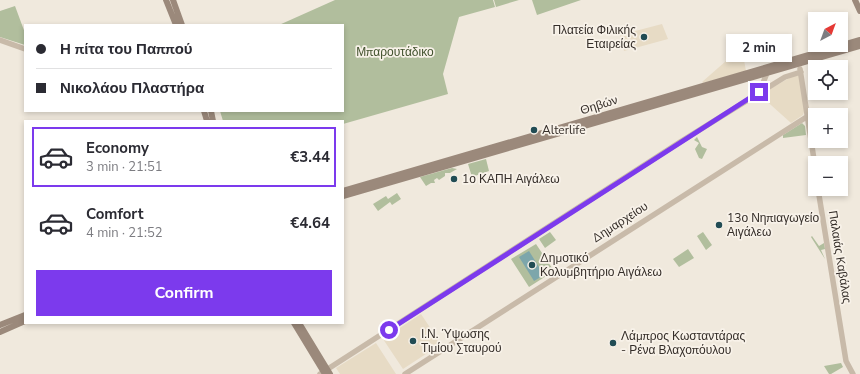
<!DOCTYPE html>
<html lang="en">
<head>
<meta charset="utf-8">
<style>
  body { margin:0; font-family:"Nunito Sans",sans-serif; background:#f2f2f3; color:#2b2b33; height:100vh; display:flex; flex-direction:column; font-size:15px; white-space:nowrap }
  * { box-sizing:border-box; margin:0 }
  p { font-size:13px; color:#7c7c81 }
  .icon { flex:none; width:22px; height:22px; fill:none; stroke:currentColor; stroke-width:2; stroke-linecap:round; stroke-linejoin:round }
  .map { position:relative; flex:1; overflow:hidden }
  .drawer { position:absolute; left:24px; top:120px; width:320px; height:204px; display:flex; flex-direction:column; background:#fff; border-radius:0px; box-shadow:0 2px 6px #0003 }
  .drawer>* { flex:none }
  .banner { position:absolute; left:24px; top:24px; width:320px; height:88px; border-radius:0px; box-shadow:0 2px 6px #0003; display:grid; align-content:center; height:88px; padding:0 12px; background:#fff }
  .needle { width:26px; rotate:41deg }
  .tools { position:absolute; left:808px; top:12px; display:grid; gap:8px }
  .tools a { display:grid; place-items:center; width:40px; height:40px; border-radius:0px; background:#fff; box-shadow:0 2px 6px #0003; font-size:20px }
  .end { position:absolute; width:18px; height:18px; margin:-9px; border:5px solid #7c3aed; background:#fff; box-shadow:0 0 0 2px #fff }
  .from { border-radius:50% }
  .bubble { position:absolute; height:28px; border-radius:0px; background:#fff; box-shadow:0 2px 6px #0003; font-size:13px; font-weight:700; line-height:28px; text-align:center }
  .banner b { display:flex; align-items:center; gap:14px; height:38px; font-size:15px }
  .banner b+b { border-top:1px solid #e1e1e2 }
  .banner i { width:10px; height:10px; background:#2b2b33 }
  ul { padding:7px 0 0; list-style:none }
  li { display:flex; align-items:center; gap:12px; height:60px; margin:0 8px 6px; padding:0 4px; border:2px solid transparent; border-radius:0px }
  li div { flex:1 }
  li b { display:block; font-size:15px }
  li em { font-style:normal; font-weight:700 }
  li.current { border-color:#7c3aed }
  li>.icon { width:36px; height:36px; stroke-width:1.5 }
  .action { display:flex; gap:8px; margin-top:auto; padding:8px 12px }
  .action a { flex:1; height:46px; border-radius:0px; background:#7c3aed; color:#fff; font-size:16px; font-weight:700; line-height:46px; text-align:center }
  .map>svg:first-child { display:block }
</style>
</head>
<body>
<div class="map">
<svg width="860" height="374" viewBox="0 0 860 374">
  <rect width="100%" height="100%" fill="#f0e9dd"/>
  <path fill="#b1be9d" d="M335,0h158l2,7 -36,10 -16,57 5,20 -105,30v-3h-120l-3,-10h123v-86h-64z
    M494,0h25l-23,7z
    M532,0h49l-44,15z
    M15,6l10,27v12l-25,-8v-26z
    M802,123l3,3 1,9 -23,3v-3z
    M697,137l5,10 5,2 -5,10 -3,-1 -4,-9 4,-6 -5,-3z
    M486,159l3,12 -17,6 -4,-13z
    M452,168l5,1 -7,4h-5v3l-6,4 -2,-2 -3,2 1,3h-4l-5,3 -6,-9z
    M397,193l4,6 -9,6 -2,-3 -12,9 -5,-7 13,-8 2,3z
    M550,232l6,8 -11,8 -6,-9z
    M703,232l9,13 -6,5 -9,-14z
    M812,236l7,10 5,-3 1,6 -4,1 4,9 -14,-22z
    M536,244l18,27 -25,16 -18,-28z
    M688,249l6,9 -15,9 -6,-8z
    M841,363l2,4 -12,7h-2l-5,-8z"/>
  <path fill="#e7dbc5" d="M662,24l6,15 -44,12 -4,-16z
    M739,52l5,8 2,11 -43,12 -1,-1 32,-28z
    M799,75l6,34 -2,6 -12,8 -30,-27v-2l30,-17z
    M421,314l20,30 -38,25 -20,-30z
    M376,343l20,31h-56l-4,-6z"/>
  <path fill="#7da6ab" d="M529,251l15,24 -10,6 -15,-24z"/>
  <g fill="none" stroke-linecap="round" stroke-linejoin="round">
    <path stroke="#c8baa9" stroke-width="5.5" d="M0,40l25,9
      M800,69l15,97
      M759,93l8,-20
      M818,189l28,172 7,13
      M320,374l360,-232 105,-65 16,-5
      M405,374l403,-258"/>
    <path stroke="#9b897b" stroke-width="6" d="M166,0l10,25
      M173,0l9,25
      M855,0l5,11
      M204,111l3,10
      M211,111l2,10
      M343,191l517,-151
      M343,196l517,-150
      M294,323l31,51
      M299,323l31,51
      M0,325l25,-10
      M0,332l25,-11"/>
  </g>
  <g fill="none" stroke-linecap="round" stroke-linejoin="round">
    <path stroke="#7c3aed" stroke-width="5" d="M389,330l370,-238"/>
  </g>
  <g fill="#214c54" stroke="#f8f2e9" stroke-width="1.5">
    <circle cx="644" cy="37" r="4"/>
    <circle cx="534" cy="130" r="4"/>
    <circle cx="454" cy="179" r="4"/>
    <circle cx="719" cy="225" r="4"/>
    <circle cx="532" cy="265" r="4"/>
    <circle cx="413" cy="341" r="4"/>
    <circle cx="613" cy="343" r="4"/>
  </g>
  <g text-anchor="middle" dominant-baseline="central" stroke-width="3.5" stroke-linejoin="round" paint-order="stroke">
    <g font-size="12" fill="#352e29" stroke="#f8f2e9" text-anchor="start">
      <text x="636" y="30" text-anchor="end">Πλατεία Φιλικής<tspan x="636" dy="14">Εταιρείας</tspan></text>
      <text x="542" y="130">Alterlife</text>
      <text x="462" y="179">1ο ΚΑΠΗ Αιγάλεω</text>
      <text x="727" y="218">13ο Νηπιαγωγείο<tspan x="727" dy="14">Αιγάλεω</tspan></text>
      <text x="540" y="258">Δημοτικό<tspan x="540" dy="14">Κολυμβητήριο Αιγάλεω</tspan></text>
      <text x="421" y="334">Ι.Ν. Ύψωσης<tspan x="421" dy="14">Τιμίου Σταυρού</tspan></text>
      <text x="621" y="336">Λάμπρος Κωσταντάρας<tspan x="621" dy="14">- Ρένα Βλαχοπόυλου</tspan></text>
    </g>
    <g font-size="12" fill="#42522e" stroke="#f8f2e9">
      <text x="395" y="52">Μπαρουτάδικο</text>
    </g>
    <g font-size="12" fill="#352e29" stroke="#f8f2e9">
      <text transform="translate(599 105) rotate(-17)">Θηβών</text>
      <text transform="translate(620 222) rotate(-33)">Δημαρχείου</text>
      <text transform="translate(840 257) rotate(81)">Παλαιάς Καβάλας</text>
    </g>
  </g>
</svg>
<div class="tools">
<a><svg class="needle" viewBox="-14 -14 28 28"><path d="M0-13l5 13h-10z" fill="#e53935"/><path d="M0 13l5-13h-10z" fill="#7c7c81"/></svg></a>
<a><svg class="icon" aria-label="locate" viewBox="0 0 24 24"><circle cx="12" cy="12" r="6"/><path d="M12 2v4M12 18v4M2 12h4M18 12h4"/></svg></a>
<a>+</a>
<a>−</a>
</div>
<i class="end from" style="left:389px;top:330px"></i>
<i class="end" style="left:759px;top:92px"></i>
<div class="bubble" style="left:726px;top:34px;width:66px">2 min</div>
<div class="banner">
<b><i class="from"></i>Η πίτα του Παππού</b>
<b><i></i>Νικολάου Πλαστήρα</b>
</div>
<section class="drawer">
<ul>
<li class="current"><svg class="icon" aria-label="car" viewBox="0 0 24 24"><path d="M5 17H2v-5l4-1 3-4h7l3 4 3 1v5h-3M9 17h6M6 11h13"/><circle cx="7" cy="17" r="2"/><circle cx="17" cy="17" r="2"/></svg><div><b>Economy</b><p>3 min · 21:51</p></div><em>€3.44</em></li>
<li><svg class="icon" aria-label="car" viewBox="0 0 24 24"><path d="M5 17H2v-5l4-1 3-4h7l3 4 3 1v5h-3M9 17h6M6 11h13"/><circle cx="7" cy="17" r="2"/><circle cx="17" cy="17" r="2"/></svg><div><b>Comfort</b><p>4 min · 21:52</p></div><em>€4.64</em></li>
</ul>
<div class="action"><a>Confirm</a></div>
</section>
</div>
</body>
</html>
